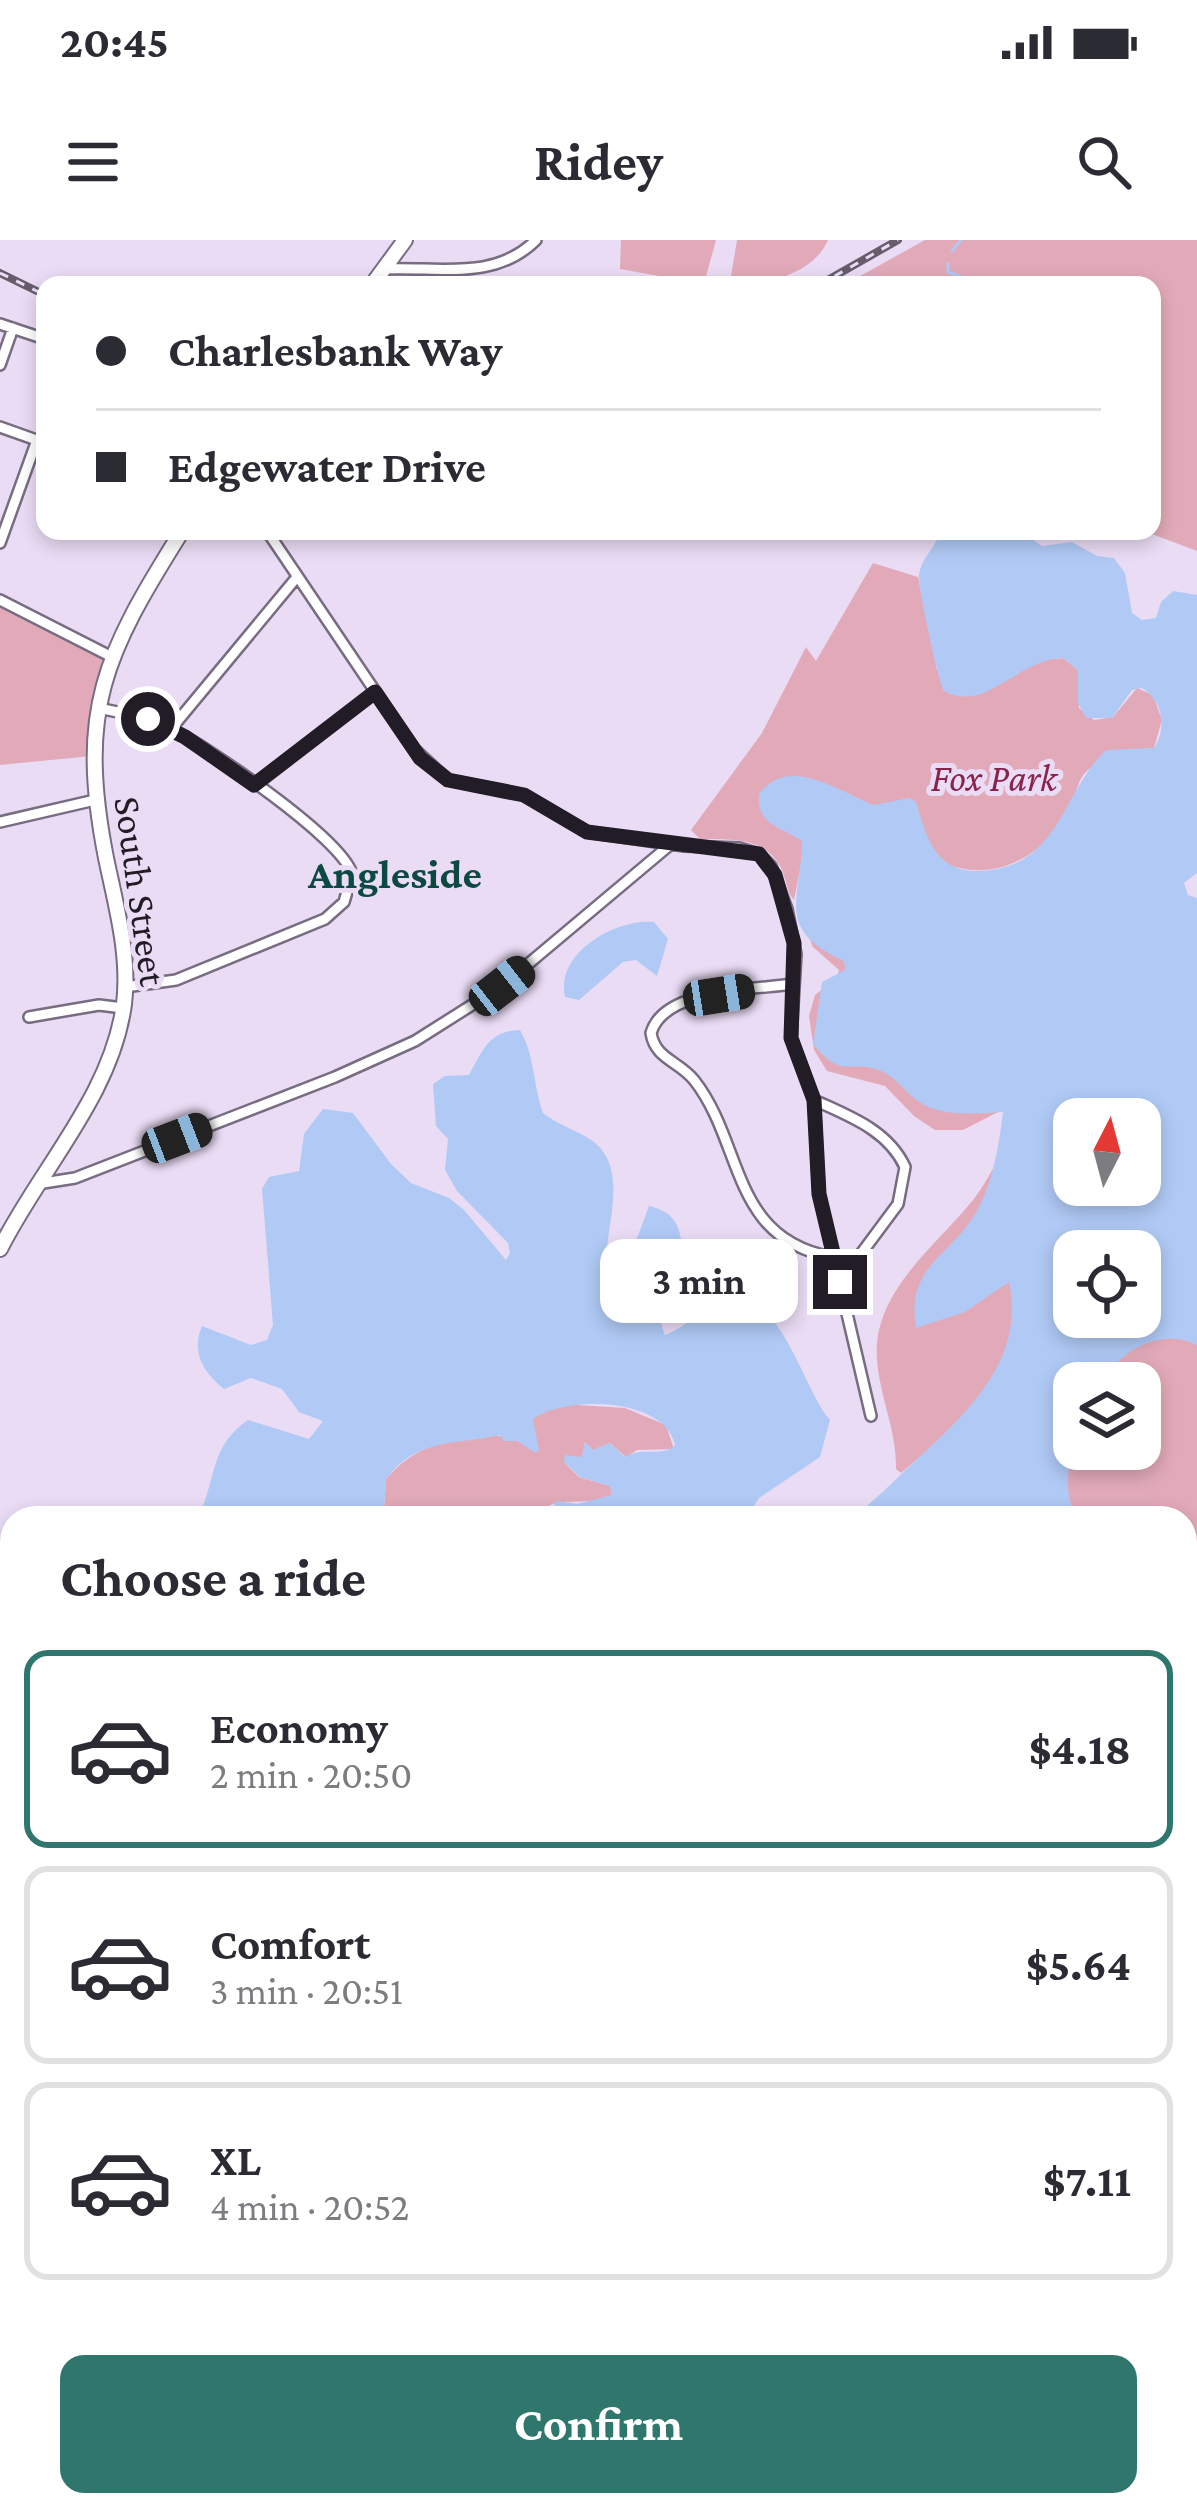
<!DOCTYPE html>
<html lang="en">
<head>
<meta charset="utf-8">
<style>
  body { margin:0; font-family:"Crimson Pro",serif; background:#f7f7f7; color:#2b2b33; height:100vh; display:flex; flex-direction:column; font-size:45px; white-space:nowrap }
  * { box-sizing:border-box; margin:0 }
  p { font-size:39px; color:#7c7c81 }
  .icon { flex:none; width:66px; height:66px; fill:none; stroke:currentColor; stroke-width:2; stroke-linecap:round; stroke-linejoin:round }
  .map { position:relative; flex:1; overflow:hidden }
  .drawer { position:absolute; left:0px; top:1266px; width:1197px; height:1011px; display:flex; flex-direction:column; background:#fff; border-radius:36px 36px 0 0; box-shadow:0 6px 18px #0003 }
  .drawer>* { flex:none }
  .guide { position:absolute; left:36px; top:36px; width:1125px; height:264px; border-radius:24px; box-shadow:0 6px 18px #0003; display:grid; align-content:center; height:264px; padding:0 60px; background:#fff }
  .needle { width:78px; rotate:6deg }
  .fabs { position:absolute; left:1053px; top:858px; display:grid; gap:24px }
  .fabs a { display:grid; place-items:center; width:108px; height:108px; border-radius:24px; background:#fff; box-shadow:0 6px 18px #0003; font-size:60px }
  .end { position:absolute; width:54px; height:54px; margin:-27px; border:15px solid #211c25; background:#fff; box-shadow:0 0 0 6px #fff }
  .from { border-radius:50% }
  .bubble { position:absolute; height:84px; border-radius:24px; background:#fff; box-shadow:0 6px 18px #0003; font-size:39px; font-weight:700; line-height:84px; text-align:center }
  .car { position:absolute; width:36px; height:72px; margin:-36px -18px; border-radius:15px; box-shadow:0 0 9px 3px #0007; background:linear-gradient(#222 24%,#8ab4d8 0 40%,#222 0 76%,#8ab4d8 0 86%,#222 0) }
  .guide b { display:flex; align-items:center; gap:42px; height:114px; font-size:45px }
  .guide b+b { border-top:3px solid #e1e1e2 }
  .guide i { width:30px; height:30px; background:#2b2b33 }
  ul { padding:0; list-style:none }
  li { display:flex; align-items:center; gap:36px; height:198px; margin:0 24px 18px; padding:0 36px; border:6px solid #e1e1e2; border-radius:24px }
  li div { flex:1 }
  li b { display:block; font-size:45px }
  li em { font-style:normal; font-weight:700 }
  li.active { border-color:#2f766d }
  li>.icon { width:108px; height:108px; stroke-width:1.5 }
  h2 { padding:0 60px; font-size:54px; line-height:144px }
  .cta { display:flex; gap:24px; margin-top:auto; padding:24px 60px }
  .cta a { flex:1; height:138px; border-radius:24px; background:#2f766d; color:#fff; font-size:48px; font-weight:700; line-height:138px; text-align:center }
  .status { display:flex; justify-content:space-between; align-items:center; height:84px; padding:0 60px; background:#fff; direction:ltr }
  .status svg { height:33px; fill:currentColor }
  header { display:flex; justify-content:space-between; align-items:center; height:156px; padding:0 60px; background:#fff; font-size:54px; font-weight:700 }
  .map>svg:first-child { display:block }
</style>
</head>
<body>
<div class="status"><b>20:45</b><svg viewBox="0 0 49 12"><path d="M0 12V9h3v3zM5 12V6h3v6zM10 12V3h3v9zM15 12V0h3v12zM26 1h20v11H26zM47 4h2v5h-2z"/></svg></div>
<header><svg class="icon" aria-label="menu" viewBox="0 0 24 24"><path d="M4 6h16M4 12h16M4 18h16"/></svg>Ridey<svg class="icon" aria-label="search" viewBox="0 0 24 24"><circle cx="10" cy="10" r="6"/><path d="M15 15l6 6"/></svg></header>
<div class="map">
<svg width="1197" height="2275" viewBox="0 0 1197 2275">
  <rect width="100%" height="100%" fill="#eadcf5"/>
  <path fill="#e2aab9" d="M621,0h95l-12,44 -84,-15z
    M737,0h91c-16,36 -63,45 -98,42z
    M925,0h272v311l-53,-20h8v-246h-308z
    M873,323l45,14 19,93 73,6 34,-16 19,-2 15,12 1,38 15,12 19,-3 24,-29 16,7 9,25 -8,28c-30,4 -43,1 -68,24 -9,9 -10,23 -15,34 -20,43 -68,75 -115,61l42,245 -35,18h-28l-21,-14 -29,-30 -58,-15 -13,-21 -5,-34 6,-21 22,-17 2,-8 -26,-23 -5,-12 -6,-75 -8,40c-8,-9 -8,-23 -14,-34 -17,-30 -51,-26 -80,-27l-9,-9 71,-97 44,-86 10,14z
    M0,360l110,56 -18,100 -92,9z
    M1007,903l14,176 -38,84 -82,70 -5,-4c1,-37 -16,-71 -19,-109 -5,-65 53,-109 91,-154 16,-18 27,-42 39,-63z
    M1197,1091v399l-12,4v-216h-128l17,-74v5h66v-66h-38l21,-43z
    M562,1164l63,4 41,17 8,24 -37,1 -11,7 -16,-14 -17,7 -8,-8 -3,15 -18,5 15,15 31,9 2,9c-21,11 -42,3 -62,10l-5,13h-136l-8,-8h-17l2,-31c32,-40 103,-59 142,-32l6,-4 -1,-25z
    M401,2265h265l-9,10h-249z
    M940,2265h175v10h-182z"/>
  <path fill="#b0caf5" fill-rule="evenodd" d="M941,291h80l21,15 30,-4 25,14 17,2 11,15 7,40 10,7 14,-2 5,-16 12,-11 24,4v278l-13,10 4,12 9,3v447c-35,-18 -78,5 -95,38h-28c0,18 4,42 0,60 -6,24 -11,51 3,75h-226c23,-16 43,-37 63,-56 52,-48 112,-102 95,-180l-44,30 -49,16c-10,-63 33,-69 61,-117 16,-29 22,-66 26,-99 -27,1 -61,6 -85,-11 -12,-8 -23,-25 -37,-30 -31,-13 -38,10 -68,-27l9,-62 23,-12 -1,-9c-70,-33 -43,-59 -42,-120 -20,-14 -46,-16 -43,-47 30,-41 82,-1 115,11l35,-7 7,4c10,32 18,70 62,69 82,-2 82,-77 128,-121l48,-2c13,-19 9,-48 -12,-60l-10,2 -20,28h-26l-8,-15v-33l-15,-12c-46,1 -77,56 -119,33 -6,-13 -26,-102 -25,-116 2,-17 17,-28 22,-44zM1074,879h66v66h-66zM1074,1011h66v66h-66z
    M654,682l14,17 -11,37 -21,-16 -13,2 -44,38 -14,-3c-10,-44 51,-79 89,-75z
    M520,790c15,26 13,54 23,83 16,13 35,17 51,29 35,28 12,83 12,121l14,2 13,-16 16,-43c36,8 31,33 36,64 -9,27 -34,33 -20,65 23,-8 40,-33 66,-36 52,-5 72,91 99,121l-10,37 -61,41 -13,20h-201l12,-17 20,3 35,-9 -2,-9 -30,-9 -16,-15 1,-7 17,2 3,-15 8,8 17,-7 15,14c16,-11 39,1 50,-12 -10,-48 -109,-50 -142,-26l6,31 -4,3 -17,-12h-14l-4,-6c-42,10 -83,2 -114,44l-2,31 -6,8h-180c19,-40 11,-71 50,-98l61,19 14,-18 -24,-9 -17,-23 -31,-11 -27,11c-21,-17 -33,-36 -22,-63l49,19 16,-5 6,-15 -11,-136 7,-12 30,-6 5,-37 19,-25 30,4 38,51 20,19 38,15 15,12 42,50 4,-7 -2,-10 -51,-52 -12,-21 3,-31 -12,-13 -3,-42 12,-8 24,-1c14,-25 20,-44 51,-45z"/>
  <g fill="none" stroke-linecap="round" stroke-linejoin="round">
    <path stroke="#b0caf5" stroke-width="3" d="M952,11l9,-11
      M948,24v8l12,4v9"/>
    <g stroke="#786c81" stroke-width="14">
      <path id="minor" d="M383,29c54,-3 111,13 153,-29
        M0,84l45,15
        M0,125l13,-37
        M0,187l45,16
        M267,291l147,218 34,31 76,15 63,37 97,14 55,2 20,6 12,12 16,43 9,45 -5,84 23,62 5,94 52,222
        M0,303l37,-103
        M0,360l110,56
        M98,468c24,5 50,9 72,20 37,19 172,110 182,146l-8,28 -19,17 -149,61 -51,7
        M171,489l126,-152
        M254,545l121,-93
        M0,582l95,-22
        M793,744c-40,6 -129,4 -142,49 4,26 28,28 43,47 50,63 36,159 138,177
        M29,777l70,-12 24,3
        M814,860c35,16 74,30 91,67l-7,37 -58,78
        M37,944l38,-6 260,-101 80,-36 87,-55 169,-142
        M0,1449l6,26 -6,21
        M1191,1492l6,11
        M1185,1550l12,-8
        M1185,1705l12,2
        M0,1807l12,7
        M1185,1867l12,-2
        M1185,2083h12
        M1185,2180l12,1
        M0,2198l12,-79
        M883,2265l4,10
        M808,2275l8,-10"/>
    </g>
    <g stroke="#786c81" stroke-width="18">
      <path id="secondary" d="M372,45l33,-45
        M0,1009c40,-80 112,-154 124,-245 6,-49 -8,-98 -18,-146 -29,-148 -2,-203 76,-327"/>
    </g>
    <use href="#minor" stroke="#fff" stroke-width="9"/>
    <use href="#secondary" stroke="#fff" stroke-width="14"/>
    <g stroke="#655d6c" stroke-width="8">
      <path id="rail" d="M0,33l45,22
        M819,45l79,-45"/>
    </g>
    <use href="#rail" stroke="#eadcf5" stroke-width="3" stroke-dasharray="9" stroke-linecap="butt"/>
  </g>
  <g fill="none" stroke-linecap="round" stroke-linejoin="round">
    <path stroke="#211c25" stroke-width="15" d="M148,479l37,18 69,48 121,-93 45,66 28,22 76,15 63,37 172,22 16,21 19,68 -3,95 23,62 5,94 21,88"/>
  </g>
  <g text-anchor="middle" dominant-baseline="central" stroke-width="10" stroke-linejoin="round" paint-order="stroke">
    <g font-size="39" font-style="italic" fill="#8a234b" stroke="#eadcf5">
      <text x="994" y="537">Fox Park</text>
    </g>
    <g font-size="39" fill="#211c25" stroke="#eadcf5">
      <text transform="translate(141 651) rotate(82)">South Street</text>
    </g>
    <g font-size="42" font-weight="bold" fill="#0c4943" stroke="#eadcf5">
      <text x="395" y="633">Angleside</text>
    </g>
  </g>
</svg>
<div class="fabs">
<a><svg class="needle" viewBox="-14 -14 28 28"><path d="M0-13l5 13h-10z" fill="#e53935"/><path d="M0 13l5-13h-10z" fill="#7c7c81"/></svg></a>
<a><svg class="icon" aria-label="locate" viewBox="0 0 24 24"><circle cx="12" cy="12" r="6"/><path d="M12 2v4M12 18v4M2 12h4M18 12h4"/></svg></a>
<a><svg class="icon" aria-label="layers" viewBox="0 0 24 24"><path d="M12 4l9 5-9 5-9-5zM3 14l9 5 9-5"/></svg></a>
</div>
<i class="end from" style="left:148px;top:479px"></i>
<i class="end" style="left:840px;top:1042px"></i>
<div class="bubble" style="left:600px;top:999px;width:198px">3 min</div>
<i class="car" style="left:502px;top:746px;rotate:52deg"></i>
<i class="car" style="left:719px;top:755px;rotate:81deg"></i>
<i class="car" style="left:177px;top:898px;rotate:69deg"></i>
<div class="guide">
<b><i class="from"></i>Charlesbank Way</b>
<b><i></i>Edgewater Drive</b>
</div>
<section class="drawer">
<h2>Choose a ride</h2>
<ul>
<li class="active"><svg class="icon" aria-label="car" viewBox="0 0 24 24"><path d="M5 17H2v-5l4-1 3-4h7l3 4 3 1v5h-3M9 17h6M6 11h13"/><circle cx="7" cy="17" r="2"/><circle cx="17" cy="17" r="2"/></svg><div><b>Economy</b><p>2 min · 20:50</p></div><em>$4.18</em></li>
<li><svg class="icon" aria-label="car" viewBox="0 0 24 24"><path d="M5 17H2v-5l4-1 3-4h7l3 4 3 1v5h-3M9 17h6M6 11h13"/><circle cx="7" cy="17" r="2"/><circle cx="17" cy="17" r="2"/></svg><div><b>Comfort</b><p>3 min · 20:51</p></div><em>$5.64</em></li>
<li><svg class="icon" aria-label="car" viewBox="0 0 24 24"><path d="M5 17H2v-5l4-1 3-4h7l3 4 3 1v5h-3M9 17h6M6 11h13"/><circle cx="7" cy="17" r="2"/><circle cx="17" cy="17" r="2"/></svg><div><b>XL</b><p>4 min · 20:52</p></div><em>$7.11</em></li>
</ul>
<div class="cta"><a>Confirm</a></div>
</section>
</div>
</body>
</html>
